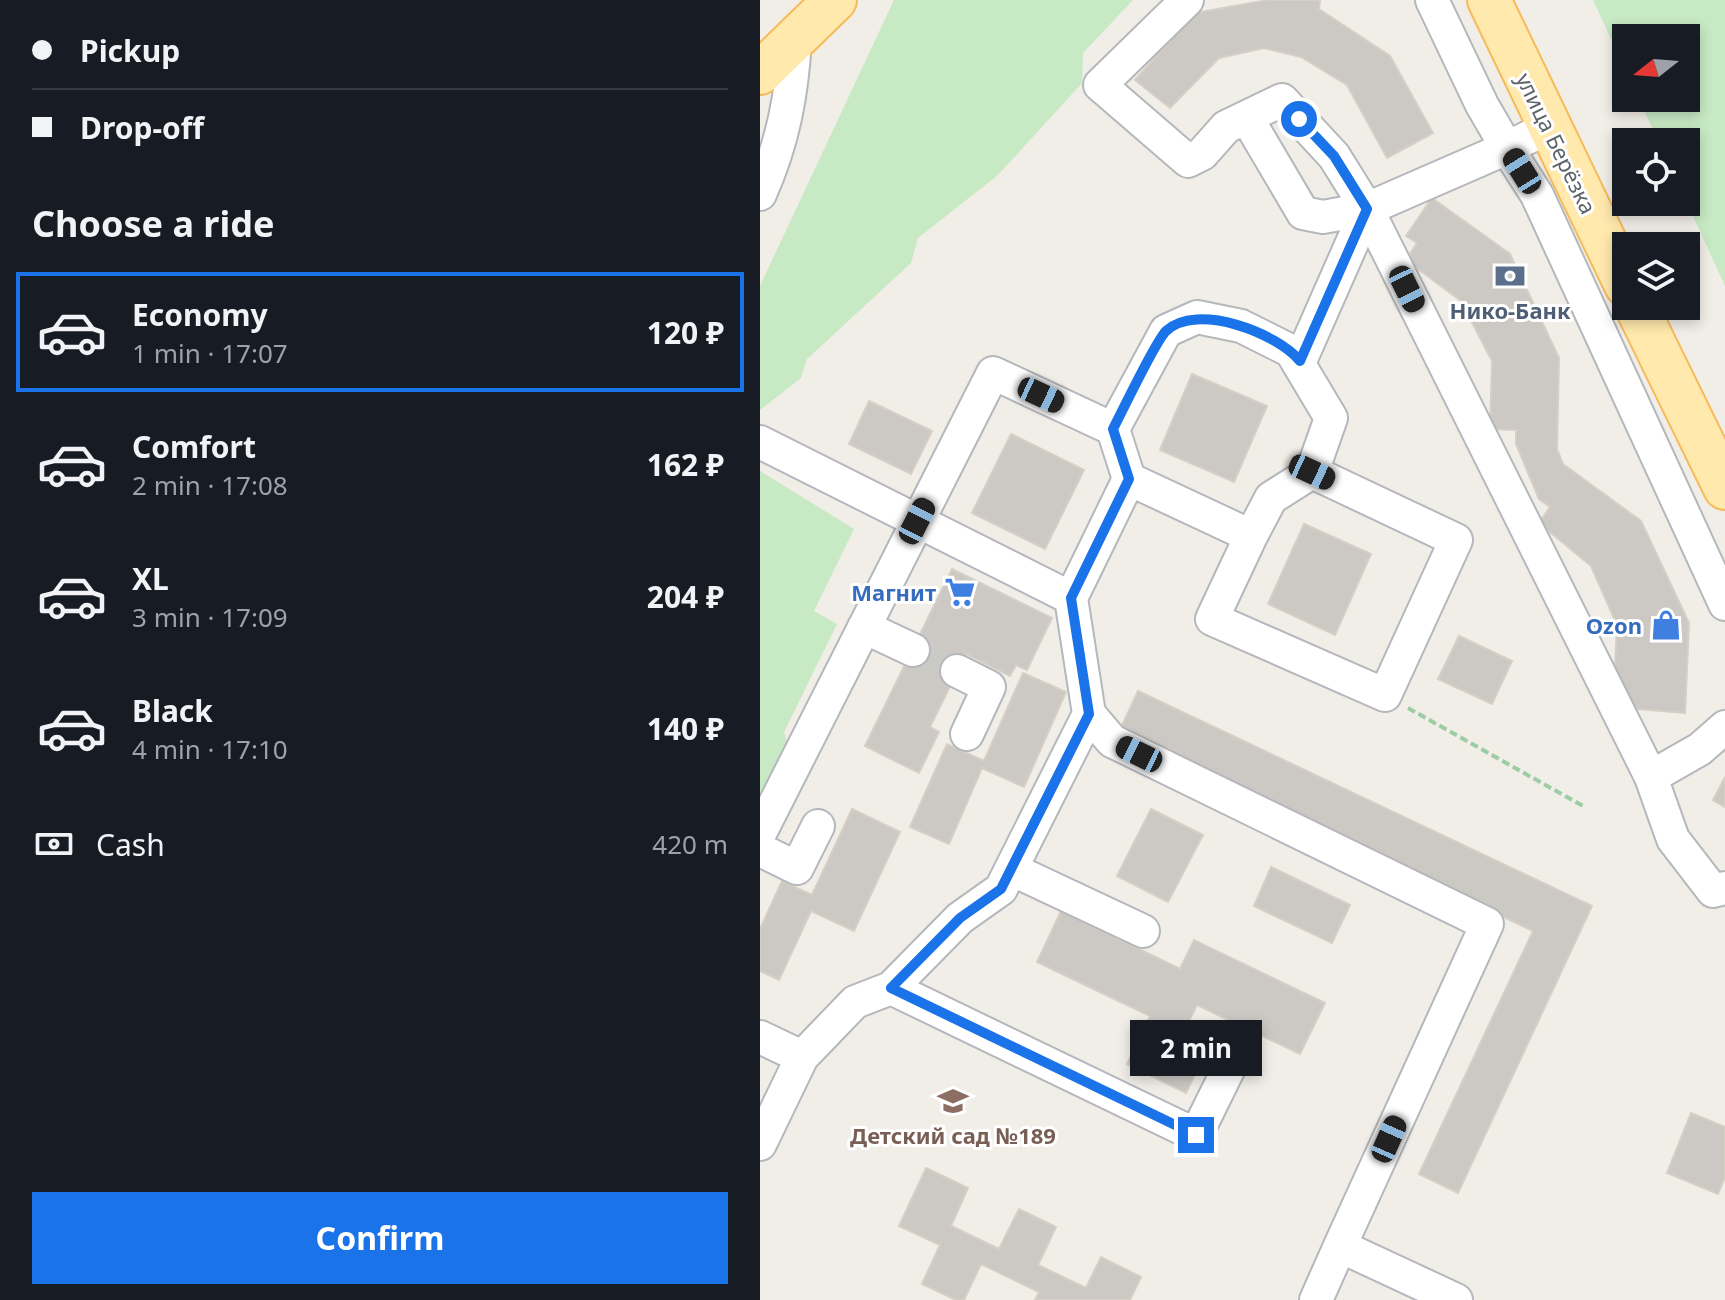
<!DOCTYPE html>
<html lang="en">
<head>
<meta charset="utf-8">
<style>
  body { margin:0; font-family:"Noto Sans",sans-serif; background:#20242c; color:#f1f3f6; height:100vh; display:flex; flex-direction:column; font-size:30px; white-space:nowrap }
  * { box-sizing:border-box; margin:0 }
  p { font-size:26px; color:#9ea1a6 }
  .icon { flex:none; width:44px; height:44px; fill:none; stroke:currentColor; stroke-width:2; stroke-linecap:round; stroke-linejoin:round }
  .map { position:relative; flex:1; overflow:hidden }
  .details { display:flex; flex-direction:column; background:#171b24; width:760px }
  .details>* { flex:none }
  .banner { display:grid; align-content:center; height:176px; padding:0 32px; background:#171b24 }
  .needle { width:52px; rotate:253deg }
  .controls { position:absolute; left:852px; top:24px; display:grid; gap:16px }
  .controls a { display:grid; place-items:center; width:88px; height:88px; border-radius:0px; background:#171b24; box-shadow:0 4px 12px #0003; font-size:40px }
  .end { position:absolute; width:36px; height:36px; margin:-18px; border:10px solid #1a73e8; background:#fff; box-shadow:0 0 0 4px #fff }
  .from { border-radius:50% }
  .bubble { position:absolute; height:56px; border-radius:0px; background:#171b24; box-shadow:0 4px 12px #0003; font-size:26px; font-weight:700; line-height:56px; text-align:center }
  .car { position:absolute; width:24px; height:48px; margin:-24px -12px; border-radius:10px; box-shadow:0 0 6px 2px #0007; background:linear-gradient(#222 24%,#8ab4d8 0 40%,#222 0 76%,#8ab4d8 0 86%,#222 0) }
  .banner b { display:flex; align-items:center; gap:28px; height:76px; font-size:30px }
  .banner b+b { border-top:2px solid #363941 }
  .banner i { width:20px; height:20px; background:#f1f3f6 }
  ul { padding:0; list-style:none }
  li { display:flex; align-items:center; gap:24px; height:120px; margin:0 16px 12px; padding:0 16px; border:4px solid transparent; border-radius:0px }
  li div { flex:1 }
  li b { display:block; font-size:30px }
  li em { font-style:normal; font-weight:700 }
  li.current { border-color:#1a73e8 }
  li>.icon { width:72px; height:72px; stroke-width:1.5 }
  h2 { padding:0 32px; font-size:36px; line-height:96px }
  .pay { display:flex; align-items:center; gap:20px; height:88px; padding:0 32px; font-size:30px }
  .pay p { margin-inline-start:auto }
  .cta { display:flex; gap:16px; margin-top:auto; padding:16px 32px }
  .cta a { flex:1; height:92px; border-radius:0px; background:#1a73e8; color:#fff; font-size:32px; font-weight:700; line-height:92px; text-align:center }
  main { display:flex; flex:1; min-height:0 }
  .map>svg:first-child { display:block }
</style>
</head>
<body>
<main>
<section class="details">
<div class="banner">
<b><i class="from"></i>Pickup</b>
<b><i></i>Drop-off</b>
</div>
<h2>Choose a ride</h2>
<ul>
<li class="current"><svg class="icon" aria-label="car" viewBox="0 0 24 24"><path d="M5 17H2v-5l4-1 3-4h7l3 4 3 1v5h-3M9 17h6M6 11h13"/><circle cx="7" cy="17" r="2"/><circle cx="17" cy="17" r="2"/></svg><div><b>Economy</b><p>1 min · 17:07</p></div><em>120 ₽</em></li>
<li><svg class="icon" aria-label="car" viewBox="0 0 24 24"><path d="M5 17H2v-5l4-1 3-4h7l3 4 3 1v5h-3M9 17h6M6 11h13"/><circle cx="7" cy="17" r="2"/><circle cx="17" cy="17" r="2"/></svg><div><b>Comfort</b><p>2 min · 17:08</p></div><em>162 ₽</em></li>
<li><svg class="icon" aria-label="car" viewBox="0 0 24 24"><path d="M5 17H2v-5l4-1 3-4h7l3 4 3 1v5h-3M9 17h6M6 11h13"/><circle cx="7" cy="17" r="2"/><circle cx="17" cy="17" r="2"/></svg><div><b>XL</b><p>3 min · 17:09</p></div><em>204 ₽</em></li>
<li><svg class="icon" aria-label="car" viewBox="0 0 24 24"><path d="M5 17H2v-5l4-1 3-4h7l3 4 3 1v5h-3M9 17h6M6 11h13"/><circle cx="7" cy="17" r="2"/><circle cx="17" cy="17" r="2"/></svg><div><b>Black</b><p>4 min · 17:10</p></div><em>140 ₽</em></li>
</ul>
<div class="pay"><svg class="icon" aria-label="cash" viewBox="0 0 24 24"><path d="M3 7h18v10H3z"/><circle cx="12" cy="12" r="2"/></svg>Cash<p>420 m</p></div>
<div class="cta"><a>Confirm</a></div>
</section>
<div class="map">
<svg width="965" height="1300" viewBox="0 0 965 1300">
  <rect width="100%" height="100%" fill="#f1ede7"/>
  <path fill="#c7e9c3" d="M134,0h239l-50,53 -1,30 -84,92 -80,63 -7,25 -104,96 -6,19 -41,32v-124z
    M833,0h132v286l-39,-85v-59h-27l-21,-44h48v-60h-60v33z
    M0,471l94,58 -40,82 23,13 -53,108 7,25 -31,58z"/>
  <path fill="#ccc8c3" stroke="#d6cfc5" stroke-width="2" d="M508,0h52l-1,9 71,47 43,77 -46,25 -40,-73 -46,-28 -37,-9 -45,10 -49,50 -35,-28 60,-67z
    M672,198l78,56 49,104 -2,91 6,15 78,57 48,102 -4,90 -72,-6 4,-82 -26,-59 -52,-43 11,-16 -11,-8 -23,-55v-14l-26,-1 2,-68 -31,-60 -55,-41 11,-17 -11,-7z
    M432,374l75,32 -33,76 -74,-32z
    M109,401l63,30 -21,43 -62,-30z
    M251,434l73,36 -39,79 -73,-36z
    M544,524l67,30 -36,81 -67,-31z
    M192,569l100,49 -25,52 -11,-5 -6,11 -44,-22 -36,73 9,5 -20,41 -54,-27z
    M699,636l53,25 -20,43 -54,-25z
    M263,673l43,19 -42,95 -42,-19 -33,76 -39,-17 37,-83 37,17z
    M378,691l454,215 -134,287 -39,-19 114,-243 -415,-197z
    M965,777v30l-12,-7z
    M92,809l48,23 -46,99 -43,-20 -32,69 -19,-9v-42l22,-48 30,14z
    M391,809l52,26 -35,67 -51,-26z
    M511,867l79,38 -18,38 -78,-37z
    M301,911l119,58 14,-29 131,63 -25,51 -103,-49 -16,32 26,13 -21,43 -59,-29 23,-48 -113,-54z
    M931,1113l34,14v50l-7,17 -51,-21z
    M166,1168l42,20 -17,38 48,23 20,-40 37,18 -18,38 48,23 15,-31 40,20 -11,23h-95l4,-8 -58,-28 -17,36h-8l-34,-16 18,-39 -41,-19z"/>
  <g fill="none" stroke-linecap="round" stroke-linejoin="round">
    <path stroke="#cccac7" stroke-width="32" stroke-dasharray="32 16" stroke-linecap="butt" d="M153,650l44,21"/>
    <g stroke="#b4b8bc" stroke-width="36">
      <path id="minor" d="M427,0l-87,85 88,76 14,-7 24,-27 56,-27 52,56 33,53 140,-61 30,47 188,409
        M672,0l50,105 25,43 42,-21
        M487,118l56,95 20,4 44,-8
        M0,194c23,-52 32,-99 35,-155
        M607,209l284,568 22,62 40,52 12,-3
        M540,361l67,-152
        M353,429l53,-98 31,-14 44,9 50,25 40,67 -19,54
        M0,442l311,156 58,-119 122,57 -39,83 173,76 71,-155 -144,-68 -41,26 -20,38
        M311,598l18,116 23,27 375,183 -147,322 116,54
        M104,627l49,23
        M197,671l32,16 -22,47
        M891,777l49,-28 25,-22
        M0,833l233,-460 120,56 16,50
        M0,850l37,18 21,-42
        M251,869l132,62
        M131,988l305,147 34,-69
        M0,1037l42,20 -42,87
        M42,1057l53,-55 36,-14 69,-70 41,-29 88,-175
        M556,1300l24,-54"/>
    </g>
    <g stroke="#f7ba59" stroke-width="46">
      <path id="major" d="M729,0l137,285
        M0,73l75,-73
        M876,306l89,182"/>
    </g>
    <path stroke="#9ccda5" stroke-width="4" stroke-dasharray="8 4" stroke-linecap="butt" d="M648,708l175,98"/>
    <use href="#minor" stroke="#fff" stroke-width="32"/>
    <use href="#major" stroke="#ffe9ad" stroke-width="42"/>
  </g>
  <g fill="none" stroke-linecap="round" stroke-linejoin="round">
    <path stroke="#1a73e8" stroke-width="10" d="M436,1135l-305,-147 69,-70 41,-29 88,-175 -18,-116 58,-119 -16,-50c10,-19 42,-87 53,-98 31,-29 111,2 134,30l67,-152 -33,-53 -35,-37"/>
  </g>
  <defs>
    <g id="bank-bare" transform="scale(2.4)"><path d="M-6-4H6V4H-6ZM0-2.3a2.3 2.3 0 1 0 0 4.6a2.3 2.3 0 1 0 0-4.6Z" fill="#5c6f8a" stroke="#fff" stroke-width="2.5" paint-order="stroke"/></g>
    <g id="supermarket-bare" transform="scale(2.4)"><path d="M-6-5.5h2.5l.6 2H6L4.5 2H-2.5L-4.4-4H-6ZM-1.5 3.2a1.3 1.3 0 1 0 .1 0ZM3 3.2a1.3 1.3 0 1 0 .1 0Z" fill="#3f7fe0" stroke="#fff" stroke-width="2.5" paint-order="stroke"/></g>
    <g id="shop-bare" transform="scale(2.4)"><path d="M-5-2.5h2.3a2.7 3.5 0 0 1 5.4 0H5L5.5 6h-11ZM-1.5-2.5h3a1.5 2.3 0 0 0-3 0Z" fill="#3f7fe0" stroke="#fff" stroke-width="2.5" paint-order="stroke"/></g>
    <g id="school-bare" transform="scale(2.4)"><path d="M0-5L7-2L0 1L-7-2ZM-4 1L0 2.5L4 1V4Q0 6-4 4Z" fill="#8d6e63" stroke="#fff" stroke-width="2.5" paint-order="stroke"/></g>
  </defs>
  <g fill-rule="evenodd">
    <use href="#bank-bare" x="750" y="276"/>
    <use href="#supermarket-bare" x="200" y="592"/>
    <use href="#shop-bare" x="906" y="625"/>
    <use href="#school-bare" x="193" y="1101"/>
  </g>
  <g text-anchor="middle" dominant-baseline="central" stroke-width="6" stroke-linejoin="round" paint-order="stroke">
    <g font-size="22" fill="#5e6368" stroke="#fff">
      <text transform="translate(797 143) rotate(64)">улица Берёзка</text>
    </g>
    <g font-size="22" font-weight="bold" fill="#4e5e75" stroke="#fff">
      <text x="750" y="310">Нико-Банк</text>
    </g>
    <g font-size="22" font-weight="bold" fill="#366cbe" stroke="#fff" text-anchor="end">
      <text x="176" y="592">Магнит</text>
      <text x="882" y="625">Ozon</text>
    </g>
    <g font-size="22" font-weight="bold" fill="#785e54" stroke="#fff">
      <text x="193" y="1135">Детский сад №189</text>
    </g>
  </g>
</svg>
<div class="controls">
<a><svg class="needle" viewBox="-14 -14 28 28"><path d="M0-13l5 13h-10z" fill="#e53935"/><path d="M0 13l5-13h-10z" fill="#9ea1a6"/></svg></a>
<a><svg class="icon" aria-label="locate" viewBox="0 0 24 24"><circle cx="12" cy="12" r="6"/><path d="M12 2v4M12 18v4M2 12h4M18 12h4"/></svg></a>
<a><svg class="icon" aria-label="layers" viewBox="0 0 24 24"><path d="M12 4l9 5-9 5-9-5zM3 14l9 5 9-5"/></svg></a>
</div>
<i class="end from" style="left:539px;top:119px"></i>
<i class="end" style="left:436px;top:1135px"></i>
<div class="bubble" style="left:370px;top:1020px;width:132px">2 min</div>
<i class="car" style="left:762px;top:171px;rotate:328deg"></i>
<i class="car" style="left:647px;top:289px;rotate:154deg"></i>
<i class="car" style="left:281px;top:395px;rotate:115deg"></i>
<i class="car" style="left:552px;top:472px;rotate:115deg"></i>
<i class="car" style="left:157px;top:521px;rotate:27deg"></i>
<i class="car" style="left:379px;top:754px;rotate:296deg"></i>
<i class="car" style="left:629px;top:1139px;rotate:24deg"></i>
</div>
</main>
</body>
</html>
